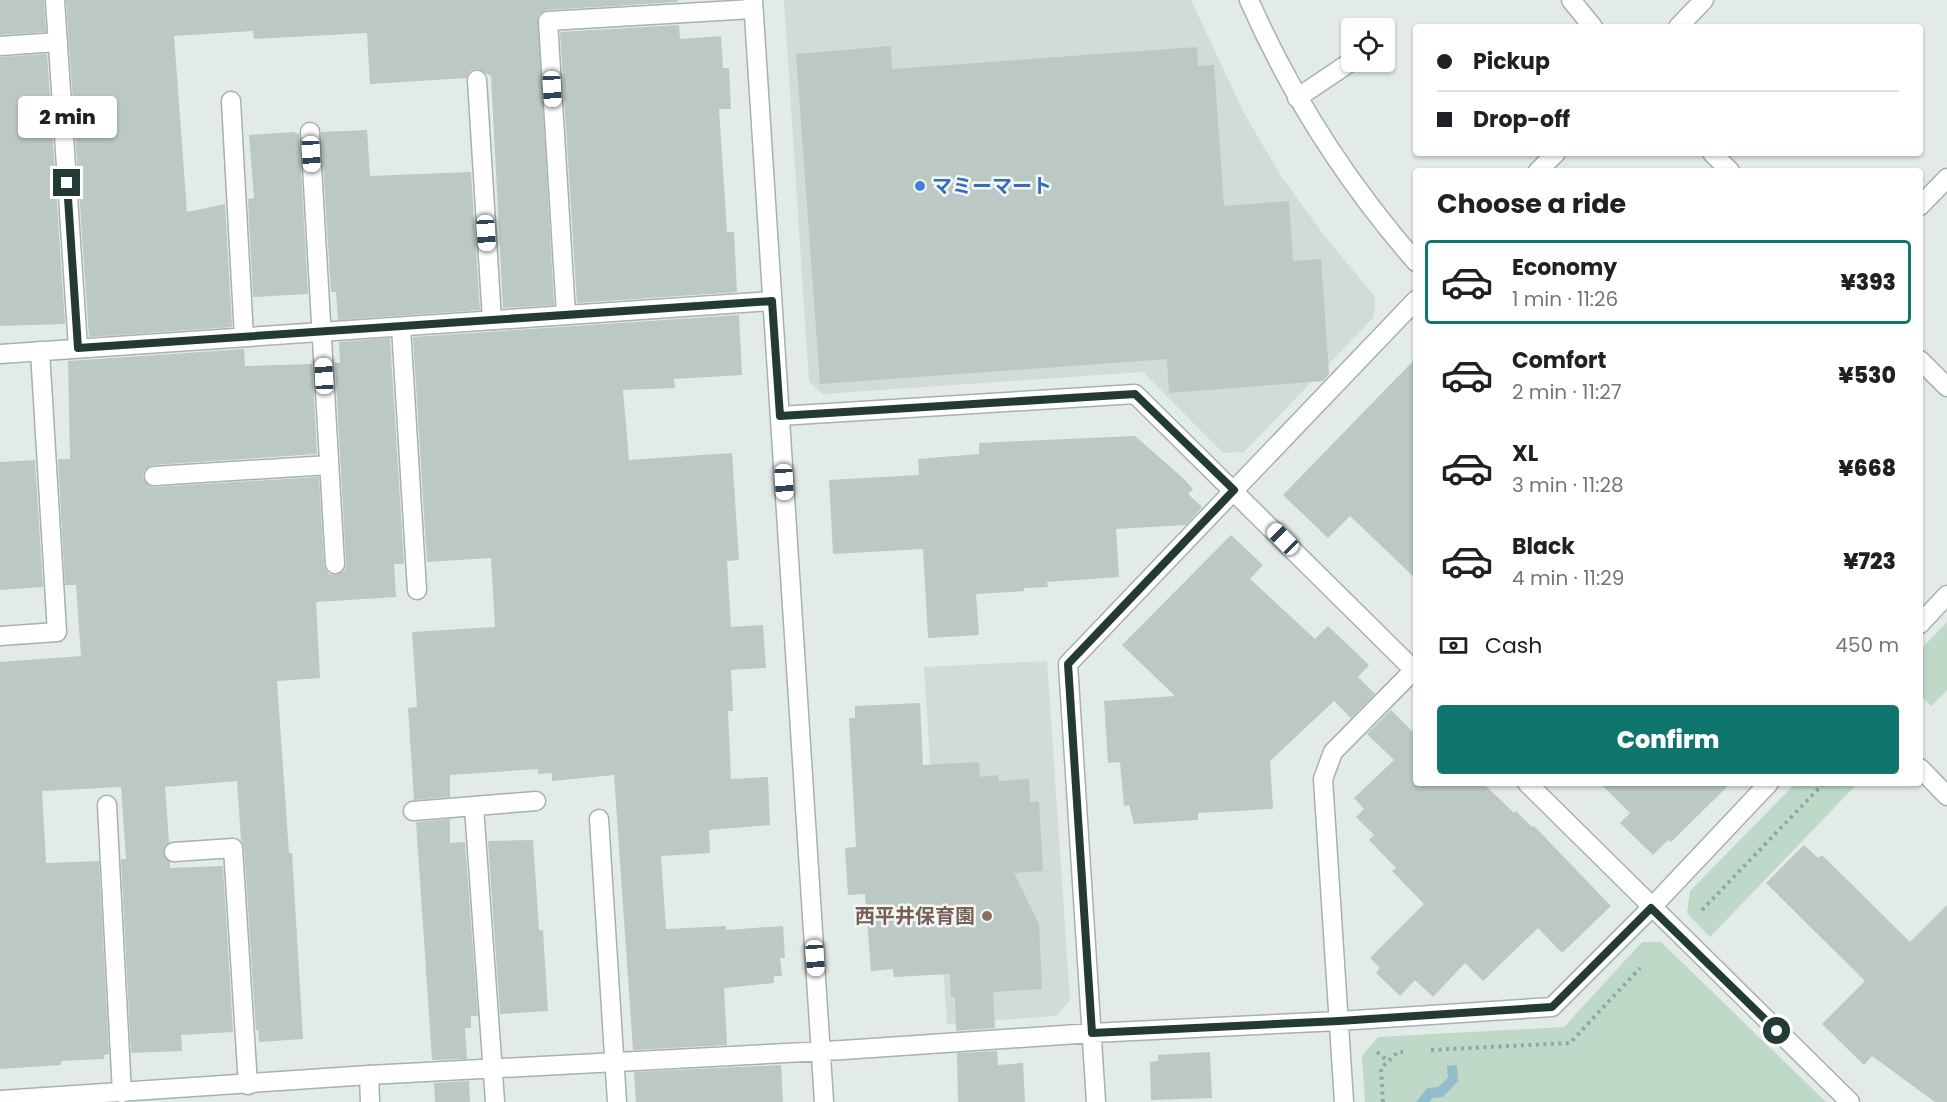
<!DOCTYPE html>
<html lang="en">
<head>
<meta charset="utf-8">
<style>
  body { margin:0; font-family:Poppins,"Noto Sans JP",sans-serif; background:#f2f2f2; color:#202124; height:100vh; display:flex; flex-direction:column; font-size:22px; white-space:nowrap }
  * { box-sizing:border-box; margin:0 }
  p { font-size:20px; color:#757577 }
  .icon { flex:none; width:33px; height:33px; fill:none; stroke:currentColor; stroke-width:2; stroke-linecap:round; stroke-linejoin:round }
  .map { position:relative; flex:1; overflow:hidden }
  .panel { position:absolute; left:1413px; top:168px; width:510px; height:618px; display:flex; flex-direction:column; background:#fff; border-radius:6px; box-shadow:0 2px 4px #0004 }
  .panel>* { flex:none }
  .guide { position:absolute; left:1413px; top:24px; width:510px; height:132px; border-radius:6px; box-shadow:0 2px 4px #0004; display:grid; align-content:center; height:132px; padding:0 24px; background:#fff }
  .controls { position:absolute; left:1341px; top:18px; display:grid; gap:12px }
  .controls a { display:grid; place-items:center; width:54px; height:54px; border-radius:6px; background:#fff; box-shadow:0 2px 4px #0004; font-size:30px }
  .end { position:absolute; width:27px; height:27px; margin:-14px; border:8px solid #243a36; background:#fff; box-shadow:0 0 0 3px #fff }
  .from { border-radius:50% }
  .bubble { position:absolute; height:42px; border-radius:6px; background:#fff; box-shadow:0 2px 4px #0004; font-size:20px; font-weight:800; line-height:42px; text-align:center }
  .car { position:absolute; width:18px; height:36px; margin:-18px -9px; border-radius:8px; box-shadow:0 0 4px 2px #0007; background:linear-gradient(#fff 24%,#345 0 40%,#fff 0 76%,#345 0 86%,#fff 0) }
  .guide b { display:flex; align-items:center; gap:21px; height:57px; font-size:22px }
  .guide b+b { border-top:2px solid #e0e0e0 }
  .guide i { width:15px; height:15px; background:#202124 }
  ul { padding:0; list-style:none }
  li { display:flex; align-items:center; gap:18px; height:84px; margin:0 12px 9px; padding:0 12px; border:3px solid transparent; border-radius:6px }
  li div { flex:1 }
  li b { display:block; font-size:22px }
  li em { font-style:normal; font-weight:800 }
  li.selected { border-color:#0f766e }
  li>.icon { width:54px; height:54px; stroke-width:1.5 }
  h2 { padding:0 24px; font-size:27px; line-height:72px }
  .pay { display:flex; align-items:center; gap:15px; height:66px; padding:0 24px; font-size:22px }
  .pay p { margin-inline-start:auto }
  .button { display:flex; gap:12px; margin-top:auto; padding:12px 24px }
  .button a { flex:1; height:69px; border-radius:6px; background:#0f766e; color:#fff; font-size:24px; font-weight:800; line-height:69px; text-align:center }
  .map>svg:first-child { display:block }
</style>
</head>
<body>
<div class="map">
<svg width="1947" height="1102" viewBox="0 0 1947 1102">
  <rect width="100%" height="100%" fill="#e3ebe8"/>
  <path fill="#d1dbd7" d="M784,0h407l52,111 36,62 44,61 52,63 -1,20 -130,135 -21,1 -80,-81 -320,22 -14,-12z
    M1047,661l23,339 -14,16 -109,8 -23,-357z"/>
  <path fill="#bed9c8" d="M1947,622v68l-16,16 -11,-11v-45z
    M1796,783h62l-148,154 -23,-24 3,-22z
    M1642,942h19l165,160h-461l-3,-46 16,-19 186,-10z"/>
  <path fill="#91bcca" d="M1457,1065l1,16 -15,16 -10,1 -4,4h-13l11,-14 11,-1 10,-9 -1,-12z"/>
  <path fill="#bbc8c4" d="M0,0h44l2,32 -46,3z
    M66,0h612v2l-131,8 -9,5 16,290 -51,3 -12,-232 -14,-7 -7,2 -4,7 -96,6 -3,-51 -113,6 -1,-8 -79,5 13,176 38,-8 7,123 -143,10z
    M679,25l1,14 41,-3 2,32h6l2,41h-12l8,123h7l3,60 -160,11 -17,-271z
    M891,46l1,23 305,-22 1,19 16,-1 10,141 65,-5 4,60 28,-2 8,115 -6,7 -154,12 -2,-34 -347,25 -24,-330z
    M47,54l18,270 -65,2v-269z
    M367,130l3,46 101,-4 9,138 -142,10 -2,-28h-5l-10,-160z
    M293,132l6,2 9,160 -55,3 -5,-98 6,-1 -5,-63z
    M739,315l3,60 -68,4 1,9 -52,2 6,70 103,-7 7,107 -12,1 4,66 32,-2 3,43 -35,2 2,41h-5l3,68 37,-2 2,48 -61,5 1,23 -49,3 5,73 60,-3v4l57,-4 2,32h-5l2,18h-8v7l-50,5 3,57 -94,5 -19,-275 -62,6v-8l-14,1v-5l-88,6v22l-36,3 -6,-92 9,-1 -5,-75 83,-5 -4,-69 -64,4 -14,-225z
    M390,338l14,226h-10l2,33 -80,5 4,76 -43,3 12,172h3l11,186 -44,3 -1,-12h-2l-12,-183 -3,-7 -4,-59 -72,6 4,55 -6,11 7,9v6l53,-2 10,166 -52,3 1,16 -51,2 -10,-194h5l-5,-72 -79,4 4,72 53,-2 10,193 -5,1v4l-43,2v4l-61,4v-407l81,-6 -5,-71h-11l-7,-126h12l-2,-98 176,-12 1,17 67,-2 5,90 -164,11 -9,6 -1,6 6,9 6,1 164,-10 5,88 5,9 7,1 9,-5 1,-7 -11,-200h5l-1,-21z
    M1416,358v221l-66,-63 -22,22 -45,-43z
    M1135,436l49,43 9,10 -5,5 14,13 -16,18 -70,4 3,48 -72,5 1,5 -24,1v3l-48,3 3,41 -51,3 -5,-89 -90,5 -4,-74 90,-5 -1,-16 61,-5v-11z
    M35,460l8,127 -43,3v-128z
    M1231,535l32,30 -13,14 65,60 13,-13 41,39 -11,12 17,17 -24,24 -17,-17 -64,60 3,48 -75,4v7l-64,4 -5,-19 -5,1 -4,-44 -12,1 -4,-62 71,-5 -53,-51z
    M920,703l3,62 56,-3 1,15 18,-2 1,6 30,-2 1,23 9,-1 4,70 -29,2 25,51 3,65 -49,3 2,36 -39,3 -1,-34h-4l-1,-23 -56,3 -1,-8 -22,2 -6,-77 -17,1 -3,-47 11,-1 -7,-129h6v-12z
    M1391,710l25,25v48h67l31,30 2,-2 16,16 2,-1 77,80 -49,47 -24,-25 -55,53 -18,-18 -32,34 -18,-17 -15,16 -24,-23 4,-5 -10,-10 54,-54 -32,-33 4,-3 -27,-28 5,-5 -18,-18 8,-8 -10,-11 40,-38 -27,-26z
    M1600,783h131l-60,59 -3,-2 -15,15 -33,-32 10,-10z
    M450,819v24l15,-1 13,174h-7v12h-6l2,31 -35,1 -16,-238z
    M533,840l6,90h4l5,81 -48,3 -12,-173z
    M1804,845l14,13 4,-3 88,87 37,-37v197h-12l-63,-46 -8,9 -42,-41 43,-43 -99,-98z
    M997,1051l1,14 25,-2 2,39h-67l-1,-49z
    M1210,1052l2,46 -61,2 -1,-38 8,-1v-6z
    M781,1065l2,37h-147l-2,-30z
    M469,1081l1,21h-35l-1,-19z"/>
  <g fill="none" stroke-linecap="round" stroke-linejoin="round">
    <g stroke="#a6b2af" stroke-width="21">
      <path id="service" d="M0,46l58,-4
        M477,80l15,240
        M1297,98l55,-37
        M231,101l13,236
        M310,132l25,432
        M566,315l-18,-294 205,-12
        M401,327l16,263
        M154,476l175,-11
        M0,636l57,-4 -17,-281
        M107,805l15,288
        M474,807l21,295
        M413,811l123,-10
        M599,819l18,283
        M174,852l59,-4 15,237
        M369,1075l1,27"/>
    </g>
    <g stroke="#a6b2af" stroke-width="21">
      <path id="minor" d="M55,0l23,348
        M753,0l71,1102
        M1571,0l22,27
        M1678,27l26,-27
        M1712,153l18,18
        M1538,171l18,-18
        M1920,206l27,-28
        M0,354l772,-53
        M1920,360l27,27
        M780,416l355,-22 281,278
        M1920,624l27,-29
        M1527,783l323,319
        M0,1100l369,-25 474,-25 249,-17 247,-12 213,-14 99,-99 118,-125
        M1096,1102l-28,-438 348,-364
        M1344,1102l-21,-323 10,-27 81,-82"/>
    </g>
    <g stroke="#a6b2af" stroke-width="21">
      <path id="tertiary" d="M1249,0c42,96 98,183 167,262
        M1920,768l27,28"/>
    </g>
    <path stroke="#87aba2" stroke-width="4" stroke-dasharray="3 4.5" stroke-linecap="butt" d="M1702,910l122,-127
      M1431,1050l139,-7 70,-75
      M1377,1052l11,9
      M1383,1102l-2,-34 17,-16h5"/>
    <use href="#service" stroke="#fff" stroke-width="18"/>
    <use href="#minor" stroke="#fff" stroke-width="18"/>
    <use href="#tertiary" stroke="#fff" stroke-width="18"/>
  </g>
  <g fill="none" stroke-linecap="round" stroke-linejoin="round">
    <path stroke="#243a36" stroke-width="8" d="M67,183l11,165 694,-47 8,115 355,-22 99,96 -166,174 24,369 247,-12 213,-14 99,-99 126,123"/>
  </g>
  <circle fill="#3f7fe0" stroke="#f3f8f6" stroke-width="2" cx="920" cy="186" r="6"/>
  <circle fill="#8d6e63" stroke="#f3f8f6" stroke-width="2" cx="987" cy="916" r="6"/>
  <g text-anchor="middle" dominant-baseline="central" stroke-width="5" stroke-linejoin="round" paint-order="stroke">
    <g font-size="20" font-weight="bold" fill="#366cbe" stroke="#f3f8f6" text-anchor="start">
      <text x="932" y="186">マミーマート</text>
    </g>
    <g font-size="20" font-weight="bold" fill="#785e54" stroke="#f3f8f6" text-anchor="end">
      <text x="975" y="916">西平井保育園</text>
    </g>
  </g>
</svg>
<div class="controls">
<a><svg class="icon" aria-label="locate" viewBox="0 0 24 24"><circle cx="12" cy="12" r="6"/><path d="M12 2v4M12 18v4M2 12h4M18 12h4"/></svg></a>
</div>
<i class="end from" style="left:1777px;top:1031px"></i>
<i class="end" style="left:67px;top:183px"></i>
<div class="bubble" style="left:18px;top:96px;width:99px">2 min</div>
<i class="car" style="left:552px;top:89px;rotate:177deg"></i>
<i class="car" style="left:311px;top:154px;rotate:177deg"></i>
<i class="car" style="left:486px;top:233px;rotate:176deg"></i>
<i class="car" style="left:324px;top:376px;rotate:357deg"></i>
<i class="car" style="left:784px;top:482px;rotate:177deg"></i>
<i class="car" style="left:1283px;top:539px;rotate:315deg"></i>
<i class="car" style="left:815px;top:958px;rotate:176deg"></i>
<div class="guide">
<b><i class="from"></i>Pickup</b>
<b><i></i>Drop-off</b>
</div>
<section class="panel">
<h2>Choose a ride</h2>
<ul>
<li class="selected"><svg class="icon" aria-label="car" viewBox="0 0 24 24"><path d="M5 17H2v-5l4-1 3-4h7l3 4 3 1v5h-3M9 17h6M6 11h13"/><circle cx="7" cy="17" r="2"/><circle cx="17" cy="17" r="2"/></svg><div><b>Economy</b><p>1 min · 11:26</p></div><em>¥393</em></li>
<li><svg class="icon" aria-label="car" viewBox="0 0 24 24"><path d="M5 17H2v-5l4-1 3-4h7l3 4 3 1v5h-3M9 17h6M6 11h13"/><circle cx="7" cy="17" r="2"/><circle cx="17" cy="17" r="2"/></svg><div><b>Comfort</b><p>2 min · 11:27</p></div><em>¥530</em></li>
<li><svg class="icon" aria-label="car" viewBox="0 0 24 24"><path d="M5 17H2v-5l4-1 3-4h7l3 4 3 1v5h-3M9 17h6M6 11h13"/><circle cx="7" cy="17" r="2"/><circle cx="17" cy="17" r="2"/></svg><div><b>XL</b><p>3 min · 11:28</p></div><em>¥668</em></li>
<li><svg class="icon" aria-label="car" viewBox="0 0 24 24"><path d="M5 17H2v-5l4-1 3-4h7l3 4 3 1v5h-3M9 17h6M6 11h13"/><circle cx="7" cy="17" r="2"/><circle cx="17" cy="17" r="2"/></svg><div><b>Black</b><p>4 min · 11:29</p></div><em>¥723</em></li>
</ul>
<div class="pay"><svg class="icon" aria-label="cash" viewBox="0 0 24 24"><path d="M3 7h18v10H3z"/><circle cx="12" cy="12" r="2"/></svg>Cash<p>450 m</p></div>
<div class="button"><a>Confirm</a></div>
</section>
</div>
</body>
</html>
